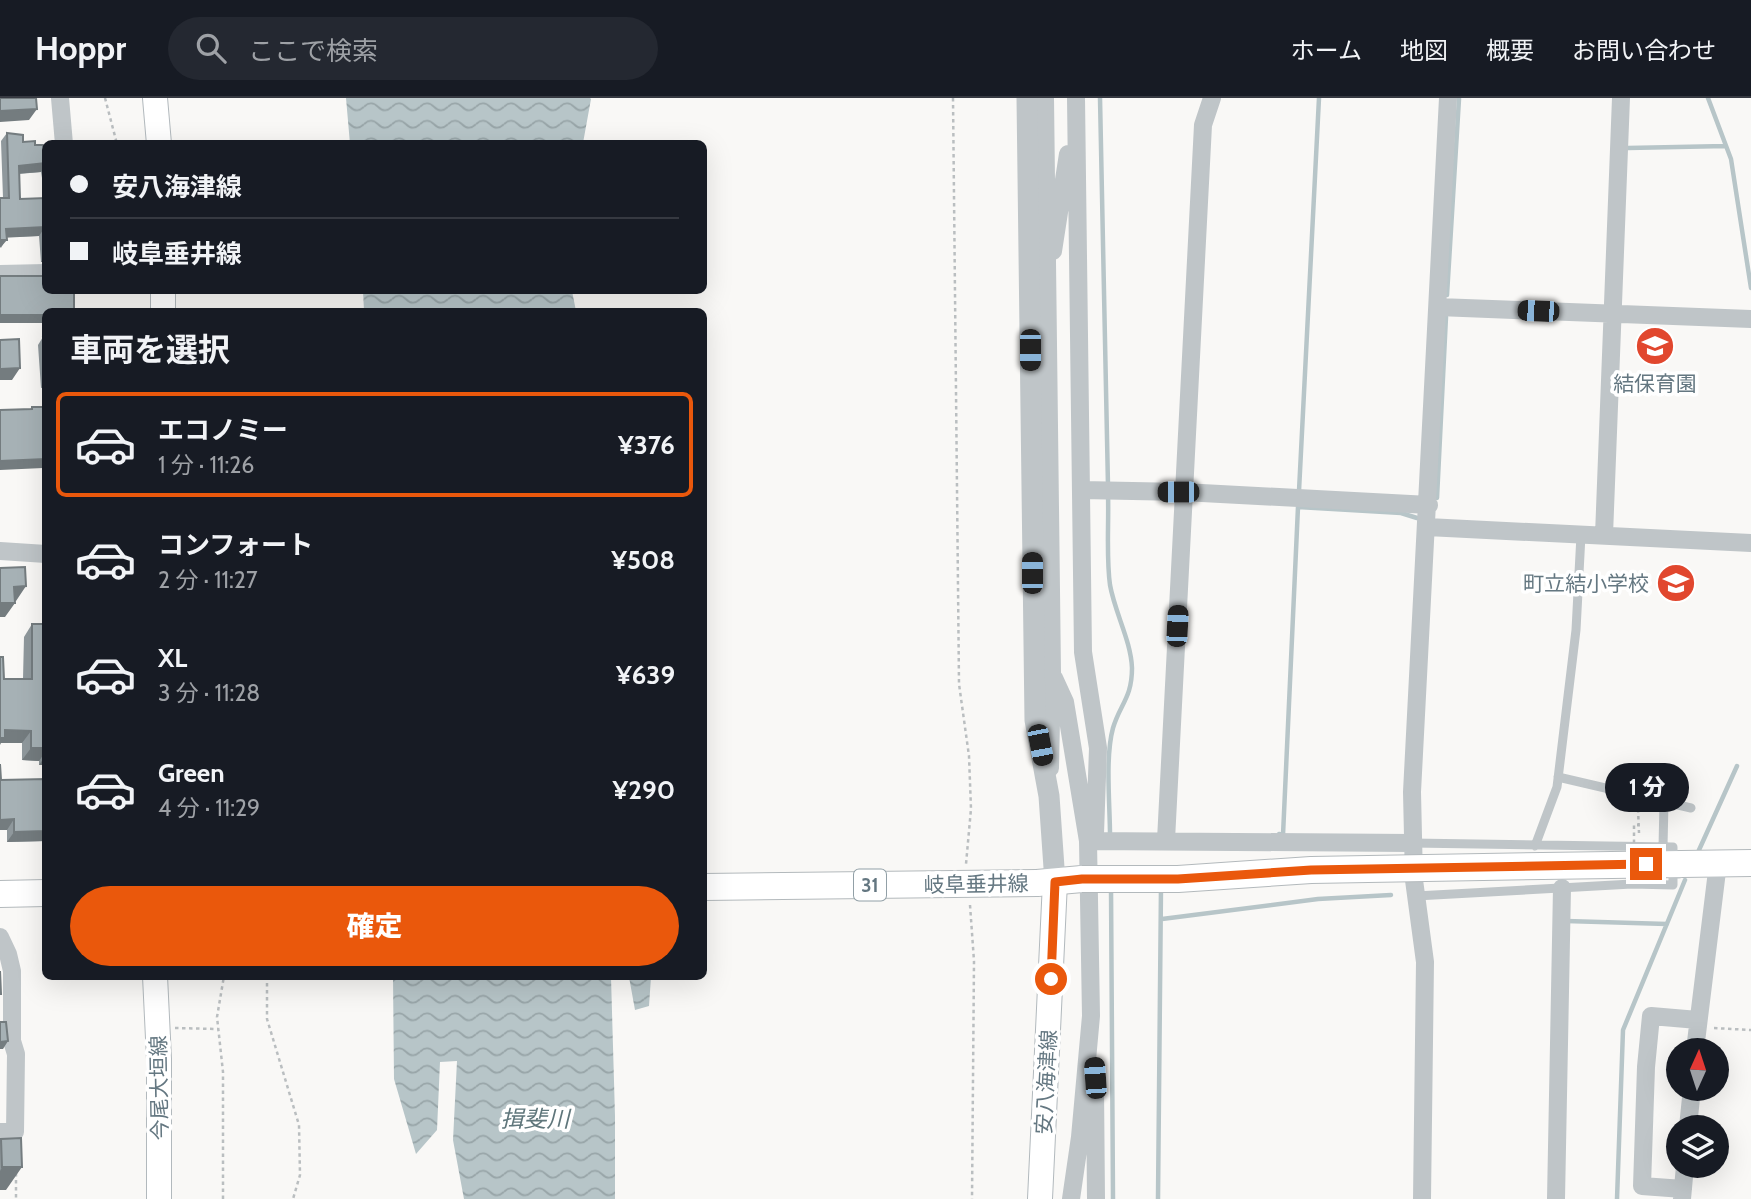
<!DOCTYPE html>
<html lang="ja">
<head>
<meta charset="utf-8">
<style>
  body { margin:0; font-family:Cabin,"Noto Sans JP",sans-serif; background:#242831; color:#f1f3f6; height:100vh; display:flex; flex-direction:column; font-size:26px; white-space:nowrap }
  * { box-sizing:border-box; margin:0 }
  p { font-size:23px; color:#9ea1a6 }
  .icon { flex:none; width:38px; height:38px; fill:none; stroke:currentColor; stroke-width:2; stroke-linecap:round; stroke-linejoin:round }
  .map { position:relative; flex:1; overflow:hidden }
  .side { position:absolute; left:42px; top:210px; width:665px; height:672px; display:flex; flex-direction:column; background:#171b24; border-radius:10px; box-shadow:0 7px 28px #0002 }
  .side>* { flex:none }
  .guide { position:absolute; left:42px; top:42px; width:665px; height:154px; border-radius:10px; box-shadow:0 7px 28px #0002; display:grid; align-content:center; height:154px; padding:0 28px; background:#171b24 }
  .needle { width:46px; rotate:3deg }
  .buttons { position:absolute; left:1666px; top:940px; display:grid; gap:14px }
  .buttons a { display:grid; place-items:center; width:63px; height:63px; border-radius:50%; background:#171b24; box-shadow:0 7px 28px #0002; font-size:35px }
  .end { position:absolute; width:32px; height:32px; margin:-16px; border:9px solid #ea580c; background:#fff; box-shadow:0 0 0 4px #fff }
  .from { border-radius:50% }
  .bubble { position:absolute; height:49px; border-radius:24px; background:#171b24; box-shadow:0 7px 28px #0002; font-size:23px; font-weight:800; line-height:49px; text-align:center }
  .car { position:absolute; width:21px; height:42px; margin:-21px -10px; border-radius:9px; box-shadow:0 0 5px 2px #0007; background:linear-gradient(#222 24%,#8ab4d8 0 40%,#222 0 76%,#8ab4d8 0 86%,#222 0) }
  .guide b { display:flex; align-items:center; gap:24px; height:66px; font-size:26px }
  .guide b+b { border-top:2px solid #363941 }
  .guide i { width:18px; height:18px; background:#f1f3f6 }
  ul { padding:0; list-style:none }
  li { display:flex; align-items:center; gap:21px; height:105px; margin:0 14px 10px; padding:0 14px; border:4px solid transparent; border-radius:10px }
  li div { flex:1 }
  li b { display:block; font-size:26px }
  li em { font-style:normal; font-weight:800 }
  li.on { border-color:#ea580c }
  li>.icon { width:63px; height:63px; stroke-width:1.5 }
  h2 { padding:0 28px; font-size:32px; line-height:84px }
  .primary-button { display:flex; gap:14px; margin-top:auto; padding:14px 28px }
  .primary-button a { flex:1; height:80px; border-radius:42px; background:#ea580c; color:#fff; font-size:28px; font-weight:800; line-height:80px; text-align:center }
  header { display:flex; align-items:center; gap:42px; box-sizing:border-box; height:98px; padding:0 35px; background:#171b24; border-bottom:2px solid #363941 }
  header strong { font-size:33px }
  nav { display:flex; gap:38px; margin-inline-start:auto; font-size:24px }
  .search { width:490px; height:63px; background:#242831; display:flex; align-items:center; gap:18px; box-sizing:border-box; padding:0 24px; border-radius:38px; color:#9ea1a6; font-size:26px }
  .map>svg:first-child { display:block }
</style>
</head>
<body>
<header>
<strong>Hoppr</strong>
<div class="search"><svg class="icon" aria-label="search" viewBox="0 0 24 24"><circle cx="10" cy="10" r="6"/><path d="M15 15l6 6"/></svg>ここで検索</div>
<nav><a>ホーム</a><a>地図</a><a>概要</a><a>お問い合わせ</a></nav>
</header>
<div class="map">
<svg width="1751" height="1101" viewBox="0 0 1751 1101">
  <defs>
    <pattern id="water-waves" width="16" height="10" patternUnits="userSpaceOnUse" patternTransform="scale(1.75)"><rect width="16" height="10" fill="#b7c5c8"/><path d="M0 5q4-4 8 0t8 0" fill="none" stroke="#98a5a8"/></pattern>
  </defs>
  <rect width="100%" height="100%" fill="#f9f8f6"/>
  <path fill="url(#water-waves)" d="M346,0h244l1,1 -8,44 -233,1z
    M363,193h209l4,20h-212z
    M393,879h218l4,139v83h-151l-11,-59 4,-79 -17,1 -3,68 -21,24 -22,-75z
    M629,879h22l-2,29 -14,4z"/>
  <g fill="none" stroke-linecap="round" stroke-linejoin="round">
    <path stroke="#b7c5c8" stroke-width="4.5" d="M1100,0l8,388
      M1708,0l23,61 20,129
      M1628,50l98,-2
      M1447,197l12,-196
      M1299,393l20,-393
      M1108,396c1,30 -2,62 2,91 5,28 21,56 22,83 0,30 -12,36 -19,60 -8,29 -3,77 -3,107
      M1437,400l9,-181
      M1279,736l4,1 15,-328 103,6 16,5
      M1699,752l38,-84
      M1111,789l2,312
      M1162,821l156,-20 73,-4
      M1566,823l101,3
      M1158,1101l3,-312
      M1617,1101l6,-169 62,-150"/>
    <g stroke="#b2b9bd" stroke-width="26">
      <path id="secondary" d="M155,0l4,46
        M163,214v-22
        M155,878l4,83v140
        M1040,1101l15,-317"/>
    </g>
    <g stroke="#b3b9bc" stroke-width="28">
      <path id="primary" d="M1542,768l209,-3
        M1037,785l45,-4
        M0,796l46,-1"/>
    </g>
    <path stroke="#babec0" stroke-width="2.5" stroke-dasharray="3.5 3.5" stroke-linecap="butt" d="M105,0l12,46
      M953,0l6,586 10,72 2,53 -5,55
      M1638,711l1,24
      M970,807l4,56 -2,238
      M267,878v43l32,106 1,50 -7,24
      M175,930l43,1
      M1714,930l37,2
      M16,1075v26
      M223,1101v-127l-6,-55 7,-41"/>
    <path stroke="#bfc5c8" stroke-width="9" d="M1558,679l133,31
      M1412,745l261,4v14
      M1535,748l22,-59 19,-157 5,-95
      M1663,749l1,-45
      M1416,798l216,-12 41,1v-11h6"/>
    <path stroke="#bfc5c8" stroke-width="18" d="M60,0l4,46
      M1045,0l7,574 -2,96
      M1076,0l7,554 15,96 -3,86 -7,7
      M1053,153l15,-97
      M0,176l46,-1
      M1438,209l313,12
      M1082,392l101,2 246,13
      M1427,429l324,16
      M1604,437l17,-437
      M0,453l46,3
      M1054,580l11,24 23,139 3,175 -11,121 -9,62
      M1166,742l37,-715 9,-27
      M1088,743l324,2
      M0,839l8,17 4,17v70l4,13 -1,78h-15
      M1695,952l23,-187
      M1095,989l1,112
      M1688,1029l4,-39
      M1683,1091l-41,-3 4,-119 5,-51 47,4
      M1422,1101l3,-237 -11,-82 -2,-88 36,-694
      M1556,1101l6,-311
      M1682,1101l3,-33"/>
    <path stroke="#bfc5c8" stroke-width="21" d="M1027,0l8,622 14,76 6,86"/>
    <use href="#secondary" stroke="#fff" stroke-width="24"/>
    <use href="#primary" stroke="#fff" stroke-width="26"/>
    <g stroke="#b3b9bc" stroke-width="28" stroke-linecap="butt">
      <path id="primary-bridge" d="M1082,781h96l133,-9 231,-4
        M704,789l333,-4"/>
    </g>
    <path stroke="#babec0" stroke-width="2.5" stroke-dasharray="3.5 3.5" stroke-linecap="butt" d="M1634,780v-53h4"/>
    <use href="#primary-bridge" stroke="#fff" stroke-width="26"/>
  </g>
  <path fill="#8f989c" d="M7,35l16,9 23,7v30l-4,-1 -1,-6 -22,2 1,25 26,-1v64h-5l-2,-26 -32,1 -6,11 2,-50 -2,-57z
    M43,239h3v50l-5,1 -3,-43z
    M32,309h14v66h-3v-5l-13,-59z
    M32,526h14v141h-7v-4l-17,-1v-17h-21l3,-64h19l1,-42z
    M46,681v62l-39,1v-12l-6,-50z
    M1,1041l5,51h-6v-49z"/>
  <path fill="#747c7f" d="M37,11l-8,11 -29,2v-11z
    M46,65v3l-5,6 -28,2 6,-8z
    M45,129l-6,9 -39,2 6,-9z
    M0,142h7l-7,8z
    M46,157v7h-5z
    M0,217h46v8h-46z
    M20,270l-8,12h-12v-8l2,-3z
    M46,361v4l-3,5 -43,2v-9z
    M26,488l-10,15h-12l10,-14z
    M0,505h15l-10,14h-5z
    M5,632l26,1 -9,12h-21l-1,2v-8z
    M31,650h15v3l-7,10 -17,-1z
    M46,657v10h-7z
    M14,721l-7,11h-7v-10z
    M46,733v10l-39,1 7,-10z
    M8,943l-5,8h-3v-7z
    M2,1069h20l-16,23h-6v-19z"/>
  <path fill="#a6b1b5" stroke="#747c7f" stroke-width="2" d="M0,0h36l1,11 -37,2z
    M7,35l16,2v7l12,-1v4h8l1,3 2,1v14l-27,3 1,33 26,-1v38l-1,-9 -39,2 1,11h-7v-42h9z
    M0,178h46v14h28v22h-28v3h-46z
    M43,239h3v29z
    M19,241l1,29 -18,1v6h-2v-35z
    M32,309h14v52l-46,2v-51l32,-1z
    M25,469l1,19 -12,1 1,16h-15v-35z
    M32,526h14v124h-15v-17l-26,-1v8h-5v-81h3l1,22h28z
    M0,666l1,16 45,-1v52l-32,1v-13l-14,1z
    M0,873l1,23h-1z
    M0,924h6l2,19 -8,1z
    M21,1040l1,29h-20l-1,-28z"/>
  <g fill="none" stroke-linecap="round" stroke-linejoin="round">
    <path stroke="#ea580c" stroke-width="9" d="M1051,881l4,-97 27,-3h96l133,-9 335,-6"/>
  </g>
  <defs>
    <g id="school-disc" transform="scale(2.0125)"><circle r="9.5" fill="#e1472e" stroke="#fff"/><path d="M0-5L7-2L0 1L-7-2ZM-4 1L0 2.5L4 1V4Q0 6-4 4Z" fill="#fff"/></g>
  </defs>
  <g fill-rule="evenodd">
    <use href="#school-disc" x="1655" y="248"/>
    <use href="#school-disc" x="1676" y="485"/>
  </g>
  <g text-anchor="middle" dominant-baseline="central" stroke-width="7" stroke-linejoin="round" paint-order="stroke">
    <rect fill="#fff" stroke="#92a0a7" stroke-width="2" x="854" y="771.5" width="32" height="31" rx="5"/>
    <g font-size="19" font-weight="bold" fill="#647781">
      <text x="870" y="787">31</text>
    </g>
    <g font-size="21" fill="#647781" stroke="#fff">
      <text x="1655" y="285">結保育園</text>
      <text x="1649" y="485" text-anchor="end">町立結小学校</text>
    </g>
    <g font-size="21" fill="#647781" stroke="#fff">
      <text transform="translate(976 786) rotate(-1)">岐阜垂井線</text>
      <text transform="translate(1046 984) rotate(-87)">安八海津線</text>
      <text transform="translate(159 990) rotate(-91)">今尾大垣線</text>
    </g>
    <g font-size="23" font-style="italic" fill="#5f767b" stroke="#fff">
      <text x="535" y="1021">揖斐川</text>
    </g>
  </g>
</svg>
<div class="buttons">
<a><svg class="needle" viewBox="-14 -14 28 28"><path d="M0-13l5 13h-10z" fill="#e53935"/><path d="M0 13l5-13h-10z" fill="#9ea1a6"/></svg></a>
<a><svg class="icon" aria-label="layers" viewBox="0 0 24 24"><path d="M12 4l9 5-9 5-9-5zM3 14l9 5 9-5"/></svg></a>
</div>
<i class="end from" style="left:1051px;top:881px"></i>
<i class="end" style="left:1646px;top:766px"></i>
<div class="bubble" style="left:1605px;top:665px;width:84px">1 分</div>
<i class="car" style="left:1538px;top:213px;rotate:272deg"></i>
<i class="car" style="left:1030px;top:252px;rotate:180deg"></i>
<i class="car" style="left:1178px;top:394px;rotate:270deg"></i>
<i class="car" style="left:1032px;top:475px;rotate:0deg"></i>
<i class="car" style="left:1177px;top:528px;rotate:3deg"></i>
<i class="car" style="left:1040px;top:647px;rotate:169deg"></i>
<i class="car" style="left:1095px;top:980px;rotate:356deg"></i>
<div class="guide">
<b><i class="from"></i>安八海津線</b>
<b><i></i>岐阜垂井線</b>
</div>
<section class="side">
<h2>車両を選択</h2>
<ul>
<li class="on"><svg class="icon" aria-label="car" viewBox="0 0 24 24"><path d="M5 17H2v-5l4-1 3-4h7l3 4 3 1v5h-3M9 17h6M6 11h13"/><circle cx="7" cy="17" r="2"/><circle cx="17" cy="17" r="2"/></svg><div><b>エコノミー</b><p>1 分 · 11:26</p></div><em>¥376</em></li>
<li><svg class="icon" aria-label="car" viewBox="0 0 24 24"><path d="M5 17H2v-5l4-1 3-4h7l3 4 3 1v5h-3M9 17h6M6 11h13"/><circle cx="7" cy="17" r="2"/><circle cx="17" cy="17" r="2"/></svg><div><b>コンフォート</b><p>2 分 · 11:27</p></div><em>¥508</em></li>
<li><svg class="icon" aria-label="car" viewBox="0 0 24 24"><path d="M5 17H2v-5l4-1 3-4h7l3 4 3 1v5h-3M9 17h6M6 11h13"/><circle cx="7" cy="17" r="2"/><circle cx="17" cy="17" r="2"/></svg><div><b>XL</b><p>3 分 · 11:28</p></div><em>¥639</em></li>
<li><svg class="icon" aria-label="car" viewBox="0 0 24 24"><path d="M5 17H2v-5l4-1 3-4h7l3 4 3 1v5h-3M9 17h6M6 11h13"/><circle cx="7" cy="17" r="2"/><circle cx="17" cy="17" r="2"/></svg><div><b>Green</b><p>4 分 · 11:29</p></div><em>¥290</em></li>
</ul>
<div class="primary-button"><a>確定</a></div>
</section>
</div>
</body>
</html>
